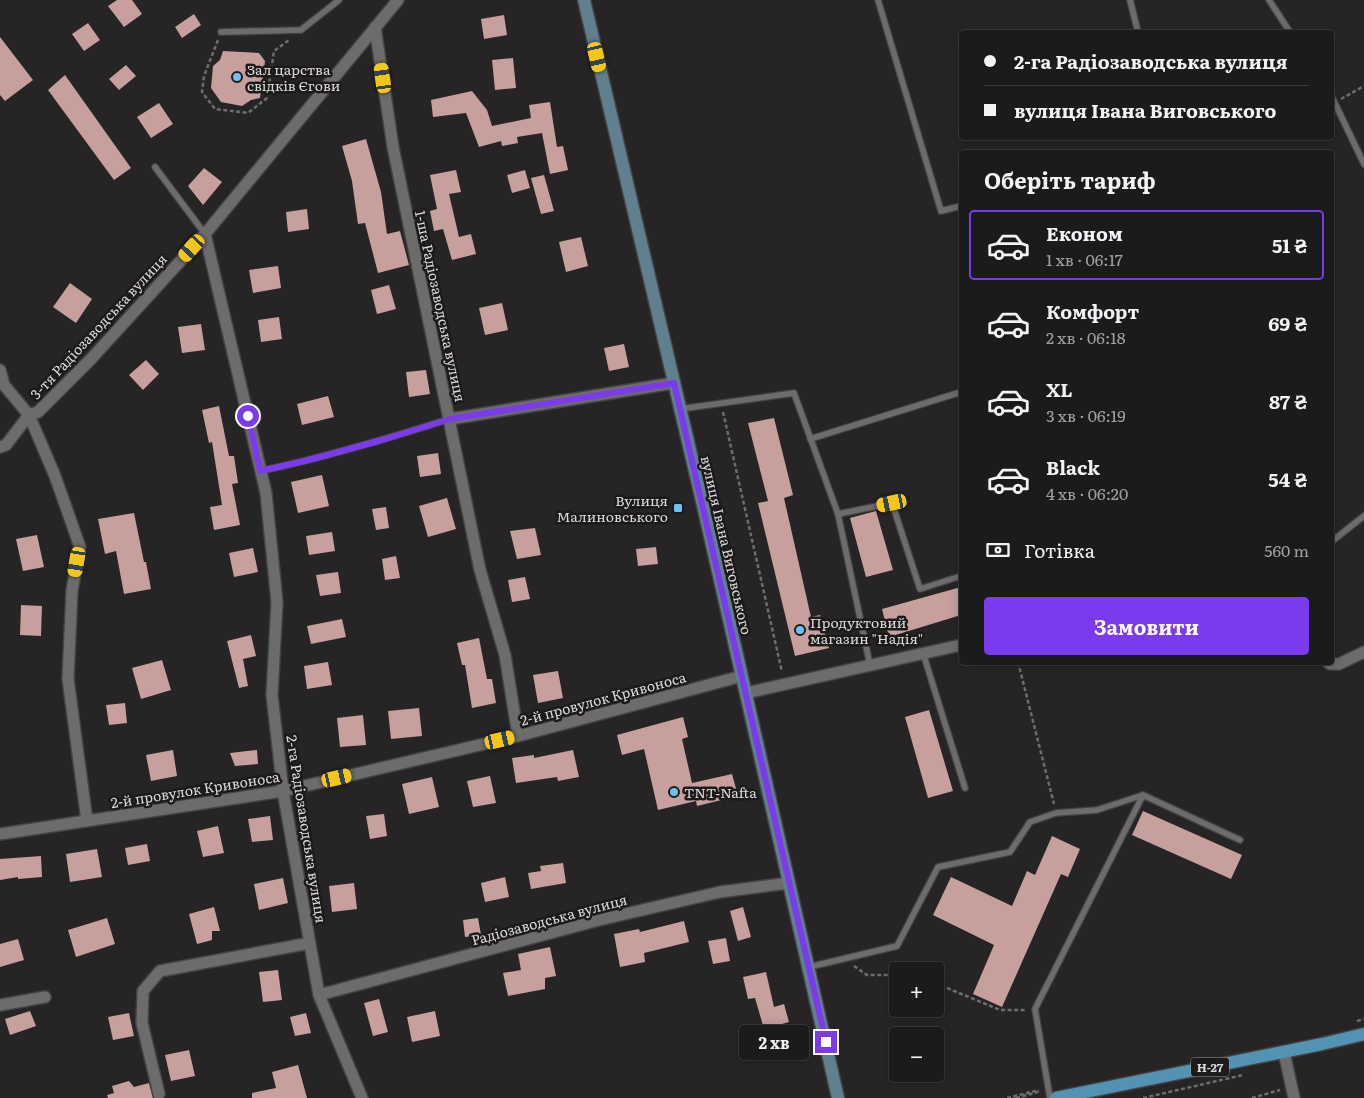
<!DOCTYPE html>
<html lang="uk">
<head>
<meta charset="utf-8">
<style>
  body { margin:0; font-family:Literata,serif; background:#252424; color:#f1f3f6; height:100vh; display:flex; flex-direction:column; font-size:19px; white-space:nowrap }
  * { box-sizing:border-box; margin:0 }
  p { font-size:16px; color:#a0a1a3 }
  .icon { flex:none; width:28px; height:28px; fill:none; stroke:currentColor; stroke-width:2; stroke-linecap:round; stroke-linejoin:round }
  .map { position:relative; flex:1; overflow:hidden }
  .details { position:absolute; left:959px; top:150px; width:375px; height:515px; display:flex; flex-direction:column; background:#1c1b1b; border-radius:5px; box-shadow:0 2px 12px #0003,0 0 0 1px #3a393a }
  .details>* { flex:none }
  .banner { position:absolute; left:959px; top:30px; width:375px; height:110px; border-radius:5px; box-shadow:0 2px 12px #0003,0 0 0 1px #3a393a; display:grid; align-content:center; height:110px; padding:0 25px; background:#1c1b1b }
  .tools { position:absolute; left:889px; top:962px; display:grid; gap:10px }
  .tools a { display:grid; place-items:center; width:55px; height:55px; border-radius:5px; background:#1c1b1b; box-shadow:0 2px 12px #0003,0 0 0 1px #3a393a; font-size:25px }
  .end { position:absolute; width:22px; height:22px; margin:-11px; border:6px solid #7c3aed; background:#fff; box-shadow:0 0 0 2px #fff }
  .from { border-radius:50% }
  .bubble { position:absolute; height:35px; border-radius:5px; background:#1c1b1b; box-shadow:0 2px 12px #0003,0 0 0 1px #3a393a; font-size:16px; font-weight:700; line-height:35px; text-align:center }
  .car { position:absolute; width:15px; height:30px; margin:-15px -8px; border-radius:6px; box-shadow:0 0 4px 1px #0007; background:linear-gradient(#f5c518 24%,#345 0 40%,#f5c518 0 76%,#345 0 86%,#f5c518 0) }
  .banner b { display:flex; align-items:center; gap:18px; height:48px; font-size:19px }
  .banner b+b { border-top:1px solid #3a393a }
  .banner i { width:12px; height:12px; background:#f1f3f6 }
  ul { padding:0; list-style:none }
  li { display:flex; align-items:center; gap:15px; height:70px; margin:0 10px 8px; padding:0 15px; border:2px solid transparent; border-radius:5px }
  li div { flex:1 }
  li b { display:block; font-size:19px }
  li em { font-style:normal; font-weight:700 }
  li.current { border-color:#7c3aed }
  li>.icon { width:45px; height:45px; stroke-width:1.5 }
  h2 { padding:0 25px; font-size:22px; line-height:60px }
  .pay { display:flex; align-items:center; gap:12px; height:55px; padding:0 25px; font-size:19px }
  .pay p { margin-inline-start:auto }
  .primary-button { display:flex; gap:10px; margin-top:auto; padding:10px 25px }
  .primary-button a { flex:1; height:58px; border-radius:5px; background:#7c3aed; color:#fff; font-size:20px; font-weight:700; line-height:58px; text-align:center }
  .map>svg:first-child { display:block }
</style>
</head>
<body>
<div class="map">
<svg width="1364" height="1098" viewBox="0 0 1364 1098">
  <rect width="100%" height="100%" fill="#262424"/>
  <path fill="#c7a09e" d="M117,0h15l10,14 -18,13 -16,-21z
    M194,14l7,11 -19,13 -7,-11z
    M504,15l3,20 -23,4 -3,-20z
    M88,23l12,17 -16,11 -12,-17z
    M0,37l33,43 -28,21 -5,-6z
    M223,51l36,2 6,8 -5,37 -9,2 -9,6 -21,-4 -10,-14 2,-22 7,-6z
    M513,58l3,30 -21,2 -3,-30z
    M126,65l10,11 -17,14 -10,-11z
    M65,75l66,93 -17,12 -66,-90z
    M472,91l15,19 5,16 39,-8 -2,-13 21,-3 7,45 6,-1 5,24 -18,4 -8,-41 -25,4 1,6 -16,3 -1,-5 -22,6 -13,-34 -33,4 -2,-17z
    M159,103l14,21 -22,14 -14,-21z
    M366,139l15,53 6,42 13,-3 9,34 -31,8 -13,-50 -7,1 -6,-43 -10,-35z
    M204,168l18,14 -19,23 -15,-19z
    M456,170l5,22 -12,2 10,43 12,-3 5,20 -24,6 -9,-31 -9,2 -4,-20 7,-2 -7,-34z
    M525,170l5,18 -18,5 -5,-18z
    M544,175l10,36 -13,3 -10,-36z
    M307,209l2,20 -21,3 -2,-20z
    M581,237l7,29 -22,6 -7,-30z
    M278,266l3,22 -28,5 -4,-23z
    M70,283l22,16 -16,24 -23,-16z
    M389,285l7,24 -19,5 -6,-24z
    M502,303l6,27 -23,5 -6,-27z
    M279,317l3,22 -21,3 -3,-22z
    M201,324l4,26 -23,3 -4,-26z
    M624,344l5,23 -20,4 -5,-23z
    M146,360l13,14 -16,16 -14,-15z
    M426,370l4,24 -21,3 -3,-25z
    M328,396l6,21 -32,8 -5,-21z
    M219,406l10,50h5l4,27 -6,1 8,41 -26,5 -4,-23 12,-2 -10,-63 -3,1 -7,-33z
    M774,418l19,77 -9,3 27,119 9,-2 9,33 -34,8 -37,-153 10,-2 -20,-78z
    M438,453l3,21 -21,3 -3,-21z
    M322,475l7,31 -31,7 -7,-31z
    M447,498l9,31 -28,8 -9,-31z
    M386,507l3,21 -13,2 -4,-21z
    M876,511l17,59 -27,7 -16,-59z
    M134,513l10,49h2l5,27 -27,5 -8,-43 -11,3 -7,-35z
    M535,528l6,27 -24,4 -7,-28z
    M332,532l3,19 -26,4 -3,-19z
    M37,535l7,32 -21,4 -7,-32z
    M656,547l2,17 -20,2 -2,-17z
    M253,548l5,24 -24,5 -5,-24z
    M396,556l4,22 -15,2 -3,-21z
    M338,572l3,21 -21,3 -4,-21z
    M525,577l5,22 -18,3 -4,-22z
    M961,587v28l-72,22 -7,-28z
    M21,605l21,1 -1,30 -21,-1z
    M342,619l4,18 -35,7 -4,-18z
    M251,635l5,21 -13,3 5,27 -9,2 -12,-47z
    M479,638l8,41h5l4,24 -24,5 -7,-43h-3l-5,-22z
    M162,660l9,30 -30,9 -9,-31z
    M328,662l4,23 -25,4 -3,-23z
    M558,671l5,27 -25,5 -5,-28z
    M125,703l2,20 -18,2 -3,-20z
    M419,708l3,28 -31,3 -3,-28z
    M929,710l24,81 -25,7 -23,-81z
    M363,715l3,30 -26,2 -3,-29z
    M683,717l5,20 -6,2 10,44 40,-9 6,22 -41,10 -1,-5 -38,9 -14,-61 -22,6 -5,-20z
    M173,750l4,26 -26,5 -5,-26z
    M257,750l1,14 -23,2 -5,-13z
    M573,750l6,27 -21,4 -1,-4 -41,6 -4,-25 22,-3v3z
    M490,776l6,27 -23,4 -6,-26z
    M432,777l7,30 -30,7 -7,-30z
    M1143,811l99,44 -11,24 -99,-44z
    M384,814l3,22 -17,3 -4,-23z
    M270,816l3,24 -21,2 -4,-23z
    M218,826l6,27 -21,4 -6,-26z
    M1052,836l28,13 -12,28 -7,-3 -59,133 -29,-13 21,-49 -61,-30 18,-38 61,29 15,-35 8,4z
    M147,844l3,17 -22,4 -3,-17z
    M97,849l5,28 -32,5 -4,-28z
    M41,856l1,21 -24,2v-2l-18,3v-21z
    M563,863l3,20 -35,6 -3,-16 13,-2 -1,-5z
    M505,877l4,20 -24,5 -4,-19z
    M283,878l5,25 -29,7 -5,-26z
    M354,883l3,26 -25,3 -3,-26z
    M214,907l6,24h-8v9l-15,4 -8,-30z
    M743,907l8,30 -13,4 -8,-30z
    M107,918l8,26 -39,13 -8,-27z
    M478,918l3,17 -16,2 -2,-17z
    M684,921l5,21 -45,11 1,9 -25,5 -6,-33 25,-5 1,3z
    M726,938l4,23 -17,3 -5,-23z
    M18,939l6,21 -24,7v-23z
    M550,947l6,29 -11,2v11l-37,7 -5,-23 18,-3 -3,-16z
    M278,970l4,30 -19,2 -4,-30z
    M766,972l8,35 10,-3 5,18 -25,7 -9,-31 -7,1 -5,-22z
    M379,999l9,33 -15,4 -9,-33z
    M30,1011l6,15 -26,9 -5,-16z
    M435,1011l5,25 -28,6 -5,-25z
    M129,1013l5,23 -21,4 -5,-23z
    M306,1013l5,20 -16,3 -5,-19z
    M189,1050l6,26 -24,5 -6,-26z
    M298,1065l9,33h-55v-5l24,-5 -4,-16z
    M129,1081l5,6 15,-4 4,15h-45l-1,-3 7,-2 -2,-7z"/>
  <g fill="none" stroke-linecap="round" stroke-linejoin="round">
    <g stroke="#444242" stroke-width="8">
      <path id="lane" d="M878,0l63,211 20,-5
        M1130,0l8,32
        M1269,0l21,32
        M221,32l80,-2 38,-30
        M1331,95l33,69
        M155,167l50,67
        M680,409l114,-16 44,121 54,-11 28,86 41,-13
        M810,439l151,-47
        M261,471c64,-14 126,-32 188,-52
        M838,514l32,151
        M1331,542l33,-26
        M923,653l42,135
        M809,967l88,-21 41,-79 72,-15 20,-30 26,-9 41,-3 46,-15
        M1050,1098l-15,-89 108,-214 97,45"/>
    </g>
    <g stroke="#444242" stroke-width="14">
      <path id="street" d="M375,27l18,120 87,423 25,85 13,81
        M205,234l61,259 11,109 -5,93 11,96 36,204 43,103
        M0,370l4,15 25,30 26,61 25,71 -8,43 -4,89 19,142
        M29,415l9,-3 53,-53 114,-125 193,-234
        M450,419l224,-36
        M0,447l6,-2 23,-30
        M1328,662l2,2h9l25,-12
        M746,693l215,-48
        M0,834l283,-43 235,-55 224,-60
        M319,995l280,-75 121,-28 69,-9
        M0,1005l45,-8
        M1284,1052l10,46
        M159,1094l-17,-71 1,-32 17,-20 150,-28"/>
    </g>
    <g stroke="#444242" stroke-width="15">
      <path id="secondary" d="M584,0l118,501 136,597"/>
    </g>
    <g stroke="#444242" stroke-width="15">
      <path id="primary" d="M1056,1098l266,-54 42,-10"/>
    </g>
    <path stroke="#6f6d6d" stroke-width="2.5" stroke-dasharray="4 2.5" stroke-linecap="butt" d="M218,40l-14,36 -2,16 13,17 33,4 19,-15 7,-47 15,-11
      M1341,99l23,-13
      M723,412l59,260
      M1018,662l36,142
      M854,966l13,9h31
      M935,983l65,27h26
      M1357,1021l7,-2
      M1007,1098l32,-8
      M1016,1098l22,-6 2,2
      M1143,1098l100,-23
      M1252,1098l28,-8"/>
    <use href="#lane" stroke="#6e6b6b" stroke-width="5.5"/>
    <use href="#street" stroke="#6e6b6b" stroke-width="11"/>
    <use href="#secondary" stroke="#607f8f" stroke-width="12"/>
    <use href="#primary" stroke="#5293b3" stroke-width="12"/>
  </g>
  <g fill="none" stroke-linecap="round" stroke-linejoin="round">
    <path stroke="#7c3aed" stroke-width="6" d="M248,416l12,55 49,-11 73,-20 68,-21 224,-36 152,659"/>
  </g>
  <g fill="#6ac3f1" stroke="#1d1a1a" stroke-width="2">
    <circle cx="237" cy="77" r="5"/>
    <rect x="673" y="503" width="10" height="10" rx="2.5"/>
    <circle cx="800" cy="630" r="5"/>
    <circle cx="674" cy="792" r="5"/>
  </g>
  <g text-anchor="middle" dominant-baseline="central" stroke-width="5" stroke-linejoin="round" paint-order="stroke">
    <rect fill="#1d1a1a" stroke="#a3a0a0" stroke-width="1" x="1191" y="1057.5" width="38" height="19" rx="4"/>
    <g font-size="12" font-weight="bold" fill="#dcdada">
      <text x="1210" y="1067">Н-27</text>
    </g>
    <g font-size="14" fill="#dcdada" stroke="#1d1a1a" text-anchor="start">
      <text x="247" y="69">Зал царства<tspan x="247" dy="16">свідків Єгови</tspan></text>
      <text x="668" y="500" text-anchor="end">Вулиця<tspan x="668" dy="16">Малиновського</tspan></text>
      <text x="810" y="622">Продуктовий<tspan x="810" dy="16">магазин "Надія"</tspan></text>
      <text x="684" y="792">TNT-Nafta</text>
    </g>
    <g font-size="14" fill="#dcdada" stroke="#1d1a1a">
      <text transform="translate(441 306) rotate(78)">1-ша Радіозаводська вулиця</text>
      <text transform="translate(98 326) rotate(-47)">3-тя Радіозаводська вулиця</text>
      <text transform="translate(727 545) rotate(77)">вулиця Івана Виговського</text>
      <text transform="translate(603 698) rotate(-15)">2-й провулок Кривоноса</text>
      <text transform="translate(195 789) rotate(-9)">2-й провулок Кривоноса</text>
      <text transform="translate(307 829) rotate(81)">2-га Радіозаводська вулиця</text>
      <text transform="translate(549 919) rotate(-15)">Радіозаводська вулиця</text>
    </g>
  </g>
</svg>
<div class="tools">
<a>+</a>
<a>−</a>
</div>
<i class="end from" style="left:248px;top:416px"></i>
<i class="end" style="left:826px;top:1042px"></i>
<div class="bubble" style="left:739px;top:1025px;width:70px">2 хв</div>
<i class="car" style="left:597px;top:57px;rotate:167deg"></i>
<i class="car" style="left:383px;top:78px;rotate:352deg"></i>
<i class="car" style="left:192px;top:248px;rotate:222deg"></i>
<i class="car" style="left:892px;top:503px;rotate:258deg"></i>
<i class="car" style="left:77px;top:562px;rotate:190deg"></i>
<i class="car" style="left:500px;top:740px;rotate:77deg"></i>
<i class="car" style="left:337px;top:778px;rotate:77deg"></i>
<div class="banner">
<b><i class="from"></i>2-га Радіозаводська вулиця</b>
<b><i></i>вулиця Івана Виговського</b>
</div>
<section class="details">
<h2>Оберіть тариф</h2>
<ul>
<li class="current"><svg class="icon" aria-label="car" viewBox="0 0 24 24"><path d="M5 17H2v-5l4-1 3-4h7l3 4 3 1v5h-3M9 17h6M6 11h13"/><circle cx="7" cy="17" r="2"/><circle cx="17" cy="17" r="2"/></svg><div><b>Економ</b><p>1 хв · 06:17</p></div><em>51 ₴</em></li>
<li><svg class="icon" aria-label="car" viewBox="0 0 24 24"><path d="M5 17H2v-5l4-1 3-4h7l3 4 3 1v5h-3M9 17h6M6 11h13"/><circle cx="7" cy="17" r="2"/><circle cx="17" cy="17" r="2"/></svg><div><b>Комфорт</b><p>2 хв · 06:18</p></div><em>69 ₴</em></li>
<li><svg class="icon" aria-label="car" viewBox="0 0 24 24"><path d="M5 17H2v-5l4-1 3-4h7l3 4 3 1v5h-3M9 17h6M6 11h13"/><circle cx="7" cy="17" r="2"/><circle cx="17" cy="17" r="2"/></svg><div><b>XL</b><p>3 хв · 06:19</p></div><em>87 ₴</em></li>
<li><svg class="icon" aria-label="car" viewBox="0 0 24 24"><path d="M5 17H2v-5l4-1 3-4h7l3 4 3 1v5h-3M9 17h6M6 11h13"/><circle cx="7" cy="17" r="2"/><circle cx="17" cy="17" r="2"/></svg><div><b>Black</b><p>4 хв · 06:20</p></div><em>54 ₴</em></li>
</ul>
<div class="pay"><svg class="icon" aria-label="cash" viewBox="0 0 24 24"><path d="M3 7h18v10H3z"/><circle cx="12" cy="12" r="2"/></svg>Готівка<p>560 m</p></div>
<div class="primary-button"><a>Замовити</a></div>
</section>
</div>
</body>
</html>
